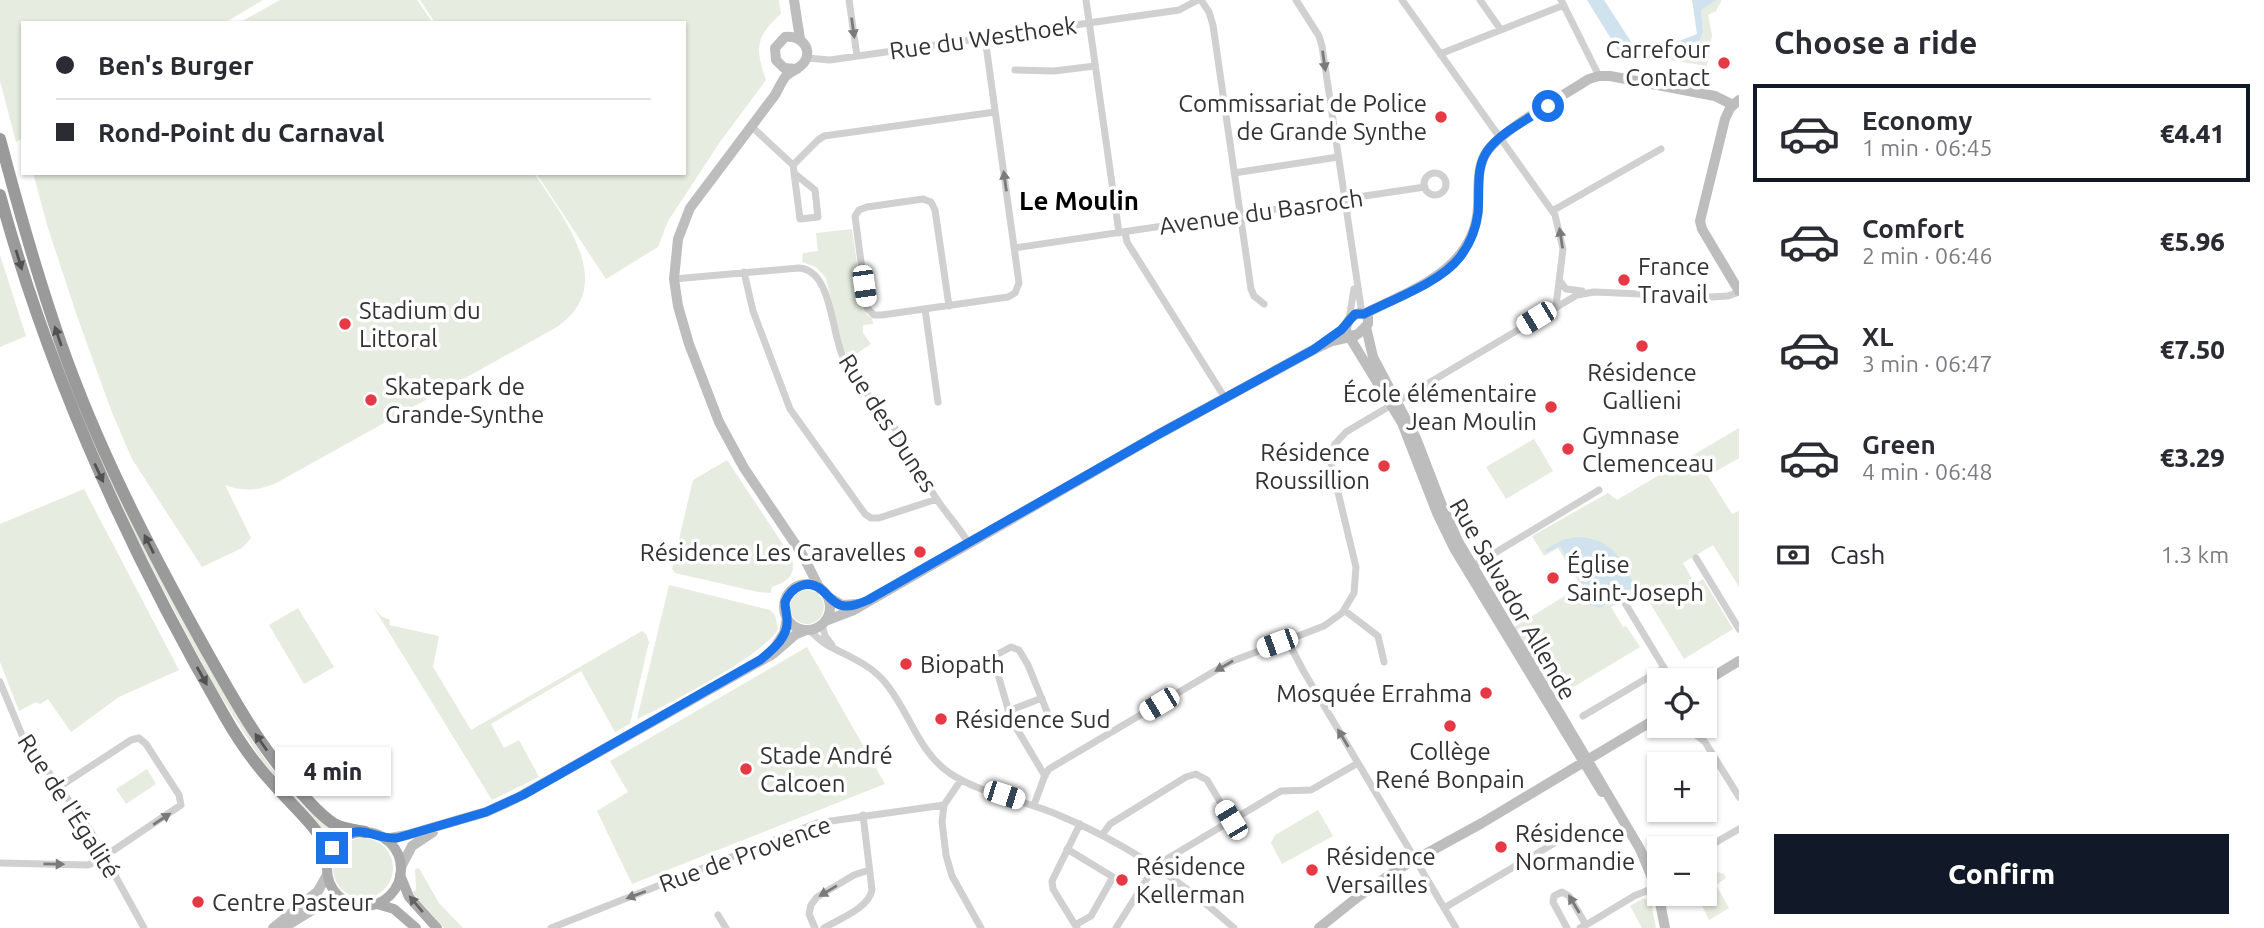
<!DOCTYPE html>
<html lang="en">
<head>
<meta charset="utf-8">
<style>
  body { margin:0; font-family:Ubuntu,sans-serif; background:#f7f7f7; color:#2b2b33; height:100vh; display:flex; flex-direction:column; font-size:26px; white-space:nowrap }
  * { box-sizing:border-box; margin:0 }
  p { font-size:23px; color:#7c7c81 }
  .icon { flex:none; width:38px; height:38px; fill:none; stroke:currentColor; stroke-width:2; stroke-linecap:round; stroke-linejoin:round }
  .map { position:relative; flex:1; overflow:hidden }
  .panel { display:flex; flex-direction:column; background:#fff; width:525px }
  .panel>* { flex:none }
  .banner { position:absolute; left:21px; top:21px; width:665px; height:154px; border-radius:0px; box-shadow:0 2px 5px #0004; display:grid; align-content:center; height:154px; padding:0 35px; background:#fff }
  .fabs { position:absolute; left:1647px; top:668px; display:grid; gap:14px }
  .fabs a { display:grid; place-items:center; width:70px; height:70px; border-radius:0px; background:#fff; box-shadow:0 2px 5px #0004; font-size:35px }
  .end { position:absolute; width:32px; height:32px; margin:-16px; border:9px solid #1a73e8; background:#fff; box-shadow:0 0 0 4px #fff }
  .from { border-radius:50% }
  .bubble { position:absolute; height:49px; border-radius:0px; background:#fff; box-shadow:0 2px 5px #0004; font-size:23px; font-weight:800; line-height:49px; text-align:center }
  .car { position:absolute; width:21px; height:42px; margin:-21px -10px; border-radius:9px; box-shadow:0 0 5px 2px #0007; background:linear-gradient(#fff 24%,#345 0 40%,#fff 0 76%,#345 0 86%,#fff 0) }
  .banner b { display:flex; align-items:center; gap:24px; height:66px; font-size:26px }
  .banner b+b { border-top:2px solid #e1e1e2 }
  .banner i { width:18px; height:18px; background:#2b2b33 }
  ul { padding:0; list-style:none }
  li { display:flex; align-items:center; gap:21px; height:98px; margin:0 14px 10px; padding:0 21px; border:4px solid transparent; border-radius:0px }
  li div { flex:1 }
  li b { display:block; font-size:26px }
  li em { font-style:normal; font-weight:800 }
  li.selected { border-color:#111827 }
  li>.icon { width:63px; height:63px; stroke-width:1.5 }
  h2 { padding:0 35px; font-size:32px; line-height:84px }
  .pay { display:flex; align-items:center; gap:18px; height:77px; padding:0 35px; font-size:26px }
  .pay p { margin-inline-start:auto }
  .cta { display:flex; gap:14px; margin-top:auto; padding:14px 35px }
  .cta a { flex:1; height:80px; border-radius:0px; background:#111827; color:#fff; font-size:28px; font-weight:800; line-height:80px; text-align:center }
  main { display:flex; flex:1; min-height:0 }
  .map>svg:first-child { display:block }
</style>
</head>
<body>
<main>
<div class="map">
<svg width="1739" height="928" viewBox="0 0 1739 928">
  <rect width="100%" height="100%" fill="#fff"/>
  <path fill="#e6ecdf" d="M0,0h263l-39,23h-201v115l-7,4 -16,-61z
    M280,0h137l16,23h-194z
    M420,0h359l2,14c-26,23 -26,34 -15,66l-46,62 -52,79 -10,26 -52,32 -70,-106h148v-150h-249z
    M1717,0h5l-6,11 -8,4 4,20 -5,31 -49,-8 42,-18 3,-8 -2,-22z
    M33,173h501c29,44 85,112 23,154l-279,155c-19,9 -34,10 -53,3l26,53 -9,10 -40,19 -70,-108 -21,-49 -34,-94 -29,-88z
    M852,229l11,76 4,10 5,3 1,6 -10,1v8l8,11 -22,15 -8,-15 -15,-66 -10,-11 -14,-5 1,-9 15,-2 -2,-18z
    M0,255l26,81 -26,11z
    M53,339l194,392c18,31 61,89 94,103l-11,10 -68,-83 -49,-77 -88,-167 -76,-177z
    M1739,428v30l-31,18 24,38 7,-3v76l-26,-42 -30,18 12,21 8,-5 30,50 -49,30 -43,-71 -30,19 12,20 3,-1 14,21 -83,50 -43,-70 67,-41 -23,-38 -14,8 -12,-20 76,-43 9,7z
    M1534,439l19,32 -47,28 -20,-32z
    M727,460l65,98c4,18 -5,24 -20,29l-1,6 -13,-1 -83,-19 -3,-4 21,-89z
    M84,489l95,181 -60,27 -48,35 -23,-33 -8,5 -4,-2 -17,9 -19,-49v-138z
    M669,585l101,25 5,5 3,14c-15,27 -110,75 -141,90z
    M790 607a17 17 0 1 1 34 0a17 17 0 1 1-34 0Z
    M298,608l36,59 -30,17 -35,-59z
    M374,608l7,8 9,4 -1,5 50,11 -6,31 38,63 171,-99 4,3 3,8 -19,82 -15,8 -34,-61 -90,53 13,24 15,-8 20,37 -47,23z
    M807,647l78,137 -253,100 -35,-73 31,-19 -18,-31z
    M147,769l9,15 -30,20 -10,-15z
    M1318,810l15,26 -51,28 -11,-21 4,-8z
    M333 868a30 30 0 1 1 60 0a30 30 0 1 1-60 0Z
    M419,868l20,35 24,25h-19l-32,-36 4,-2 -1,-21z
    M1718,872l6,2 2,4 -10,7 13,23 -20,12 -13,-26h8l1,-15z
    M1644,898l7,4 5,26h-14l-12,-22z"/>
  <path fill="#cfe2ee" d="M1587,0h17l33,51h3l3,4 54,-21 -5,-34h25l-16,10 2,22 -3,8c-28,13 -52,28 -82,10z
    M1577,537c36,2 43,21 58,49l-35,22 -22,-7 5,-16 -23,-39 -14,7 -1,-3 17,-10z"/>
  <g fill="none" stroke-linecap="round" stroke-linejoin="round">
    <path stroke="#d0d0d0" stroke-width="7" d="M849,0l8,56
      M1086,0l33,233
      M1201,0l8,12 4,13 38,264 3,7 10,8
      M1296,0l23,36 3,10 40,268
      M1402,0l153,215 8,34 -7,57
      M1480,0l21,30
      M1561,0l38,76
      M1440,54l124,-49
      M807,58l23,2 349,-50 19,-10
      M1015,70l39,1 41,-5
      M751,126l42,39
      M793,165l25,-25 6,-4 171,-24
      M793,165l7,54 18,-2 -3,-27 -20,-16
      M1234,173l104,-16
      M1424 184a11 11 0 1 1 22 0a11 11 0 1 1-22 0Z
      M1552,211l109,-62
      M1125,232l2,10 98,156
      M1014,248l411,-61
      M744,272l9,39 37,98 75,105 6,4h8l58,-19
      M674,279l125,-11c33,2 32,64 44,89 13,29 36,48 53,73 15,21 25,43 38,65 10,16 24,31 34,47
      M1560,281l6,8 16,2
      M949,306l-14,-96 -4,-8 -8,-3 -56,8 -8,3 -4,6 12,92 7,7h8l126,-18 7,-4 4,-10 -34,-245
      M925,309l13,93
      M1349,319l5,-30
      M1696,558l43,71
      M1470,568l129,-78
      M1625,603l47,78
      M1344,610l34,26 6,26
      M822,624l3,12 7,9
      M808,630c8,5 13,12 21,16 19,10 40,18 54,34 26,29 34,72 68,94 31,20 71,26 105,40 66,27 125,66 178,114
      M1287,640l17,32 152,256
      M0,682l22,53 68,95 54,98
      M1008,711l34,-13
      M1583,716l81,-48
      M1690,726l5,8 10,8 34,55
      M1045,776l-34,-57 -17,-58 2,-6 15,-8 8,3 9,15 20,49
      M961,780l-17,25 -2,17 4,33 6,21 29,52
      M59,787l72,-47 8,-2 7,6 33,51 2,10 -76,51
      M1034,805l11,-30 4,-6 181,-107 94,-36 18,-13 12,-20 2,-26 -26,-108 5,-15 11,-12 231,-137 17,-3 118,5 16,-1 11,-4
      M1102,835l8,-11 76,-47 10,-3 11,6 24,40
      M1067,849l46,28 -22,39 -16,9
      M1704,849l35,-20
      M0,863l88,2 18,-8
      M1444,908l119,-70
      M718,915l8,13
      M1586,925l48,-29 22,-9
      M551,928l266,-105 127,-18
      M815,928l-6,-14 2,-9 6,-8 37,-22 15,-5
      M824,928c15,-9 45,-20 48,-38l-9,-75
      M1077,928l-24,-39 -1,-8 28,-57
      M1116,928l39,-62 126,-75 30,-1 47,-27
      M1567,928l-14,-26 1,-6 8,-4 7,4 17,29 -6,3"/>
    <path stroke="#bdbdbd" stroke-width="10" d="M794,0l6,39
      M797,69l-13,-1 -8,-8 -1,-12 10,-11c13,-2 28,9 20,24 -4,7 -12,9 -18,14 -5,5 -8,13 -12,20l-85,113 -12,31 -4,40 4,27 11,38 30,78 25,46 58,86 18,35
      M1739,100l-9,8 -5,11 -25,102 2,8 37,62
      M1361,313l7,3v8l-10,10 -8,2 -4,-5c0,-10 6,-17 15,-18z
      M1364,314c47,-24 111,-44 114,-107 1,-19 -2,-41 10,-57 15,-20 77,-56 101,-71l10,-3h11l105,20 18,9
      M1366,327l7,30 43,81 25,65 17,38 182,308 18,43 7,36
      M1347,333l55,90 35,90 18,37 147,242
      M784 607a23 23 0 1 1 46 0a23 23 0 1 1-46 0Z
      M827,596l15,9 15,-1
      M825,621l29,-11 305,-176 154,-84 19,-9 23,-5
      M774,649l10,-16 3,-15
      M1704,682l35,-21
      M385,839l22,-4 79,-23 31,-14 256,-144 23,-20 10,-4
      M401,867l11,-21 21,-14
      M273,928l45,-37 9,-16
      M283,928l41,-25 19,-3
      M1319,928l40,-32 41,-28 82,-45 177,-106"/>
    <path stroke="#ababab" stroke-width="10" d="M327 869a37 37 0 1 1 74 0a37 37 0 1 1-74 0Z
      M400,875l9,22 28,31
      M377,904l17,5 22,19"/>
    <path stroke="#9a9a9a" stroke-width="12" d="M0,139c20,76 41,151 68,224 37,100 86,194 138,287 27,48 53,95 90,137 11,13 24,28 38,37 9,5 20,6 31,8
      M0,195c50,183 129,356 224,520 13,23 28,45 46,65 19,23 48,46 60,74"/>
  </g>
  <defs><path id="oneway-solid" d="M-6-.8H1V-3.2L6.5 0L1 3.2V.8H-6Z" transform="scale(1.75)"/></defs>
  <g fill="#7a7a7a">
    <use href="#oneway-solid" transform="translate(853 28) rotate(82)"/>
    <use href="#oneway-solid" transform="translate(1324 61) rotate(82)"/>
    <use href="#oneway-solid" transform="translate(1005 181) rotate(-98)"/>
    <use href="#oneway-solid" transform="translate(1561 238) rotate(-99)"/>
    <use href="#oneway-solid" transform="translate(1224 666) rotate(150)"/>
    <use href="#oneway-solid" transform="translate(1343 738) rotate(-121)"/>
    <use href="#oneway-solid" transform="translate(162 819) rotate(-33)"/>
    <use href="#oneway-solid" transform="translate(54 864) rotate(1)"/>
    <use href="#oneway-solid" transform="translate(828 891) rotate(149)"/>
    <use href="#oneway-solid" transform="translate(636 895) rotate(159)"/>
    <use href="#oneway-solid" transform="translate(1574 904) rotate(-121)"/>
  </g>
  <g fill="#525252">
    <use href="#oneway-solid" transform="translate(19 260) rotate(73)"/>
    <use href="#oneway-solid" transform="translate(58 336) rotate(-109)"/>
    <use href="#oneway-solid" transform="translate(99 473) rotate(65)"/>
    <use href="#oneway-solid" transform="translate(149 544) rotate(-117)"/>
    <use href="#oneway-solid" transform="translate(202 676) rotate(61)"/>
    <use href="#oneway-solid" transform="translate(261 742) rotate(-125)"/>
  </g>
  <use fill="#636363" href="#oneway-solid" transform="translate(416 904) rotate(-130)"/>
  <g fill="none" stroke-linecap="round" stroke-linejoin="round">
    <path stroke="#1a73e8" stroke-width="9" d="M332,848c26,-31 38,-8 65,-10l89,-26 37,-17 237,-135c12,-10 29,-23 27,-41 0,-6 -2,-10 -2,-17 6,-15 23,-24 37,-12 6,5 10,12 18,15 9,3 19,-1 28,-5l291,-166 154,-84 28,-20 14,-16h9c29,-15 76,-31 96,-57 10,-13 16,-28 18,-44 2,-21 -3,-46 10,-63 14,-19 41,-31 60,-44"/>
  </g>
  <g fill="#e63946" stroke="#fff" stroke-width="2.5">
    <circle cx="1724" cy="63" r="7"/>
    <circle cx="1441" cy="117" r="7"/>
    <circle cx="1624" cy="280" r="7"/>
    <circle cx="345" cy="324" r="7"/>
    <circle cx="1642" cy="346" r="7"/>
    <circle cx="371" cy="400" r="7"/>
    <circle cx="1551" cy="407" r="7"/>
    <circle cx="1568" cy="449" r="7"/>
    <circle cx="1384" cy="466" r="7"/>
    <circle cx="920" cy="552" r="7"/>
    <circle cx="1553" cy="578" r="7"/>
    <circle cx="906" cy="664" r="7"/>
    <circle cx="1486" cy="693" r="7"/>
    <circle cx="941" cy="719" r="7"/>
    <circle cx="1450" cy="726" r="7"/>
    <circle cx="746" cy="769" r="7"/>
    <circle cx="1501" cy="847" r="7"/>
    <circle cx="1312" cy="870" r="7"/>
    <circle cx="1122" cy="880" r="7"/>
    <circle cx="198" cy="902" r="7"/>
  </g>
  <g text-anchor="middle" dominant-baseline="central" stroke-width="7" stroke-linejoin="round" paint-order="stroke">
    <g font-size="24" fill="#333" stroke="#fff">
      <text transform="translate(983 38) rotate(-8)">Rue du Westhoek</text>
      <text transform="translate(1261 212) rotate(-8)">Avenue du Basroch</text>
      <text transform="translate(888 423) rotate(57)">Rue des Dunes</text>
      <text transform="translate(1513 599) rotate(60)">Rue Salvador Allende</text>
      <text transform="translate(69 806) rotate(57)">Rue de l'Égalité</text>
      <text transform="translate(745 854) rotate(-20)">Rue de Provence</text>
    </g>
    <g font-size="24" fill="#333" stroke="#fff" text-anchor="start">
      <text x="1710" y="49" text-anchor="end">Carrefour<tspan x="1710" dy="28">Contact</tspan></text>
      <text x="1427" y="103" text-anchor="end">Commissariat de Police<tspan x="1427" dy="28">de Grande Synthe</tspan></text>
      <text x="1638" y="266">France<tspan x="1638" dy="28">Travail</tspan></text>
      <text x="359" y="310">Stadium du<tspan x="359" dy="28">Littoral</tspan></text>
      <text x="1642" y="372" text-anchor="middle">Résidence<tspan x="1642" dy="28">Gallieni</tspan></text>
      <text x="385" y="386">Skatepark de<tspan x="385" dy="28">Grande-Synthe</tspan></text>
      <text x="1537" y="393" text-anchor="end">École élémentaire<tspan x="1537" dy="28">Jean Moulin</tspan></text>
      <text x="1582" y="435">Gymnase<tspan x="1582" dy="28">Clemenceau</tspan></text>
      <text x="1370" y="452" text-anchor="end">Résidence<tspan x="1370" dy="28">Roussillion</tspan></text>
      <text x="906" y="552" text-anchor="end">Résidence Les Caravelles</text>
      <text x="1567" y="564">Église<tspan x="1567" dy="28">Saint-Joseph</tspan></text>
      <text x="920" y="664">Biopath</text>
      <text x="1472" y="693" text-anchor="end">Mosquée Errahma</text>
      <text x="955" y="719">Résidence Sud</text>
      <text x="1450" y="751" text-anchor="middle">Collège<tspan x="1450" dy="28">René Bonpain</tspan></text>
      <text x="760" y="755">Stade André<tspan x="760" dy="28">Calcoen</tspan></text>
      <text x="1515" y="833">Résidence<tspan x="1515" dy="28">Normandie</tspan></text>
      <text x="1326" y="856">Résidence<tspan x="1326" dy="28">Versailles</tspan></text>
      <text x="1136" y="866">Résidence<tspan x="1136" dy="28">Kellerman</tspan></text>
      <text x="212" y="902">Centre Pasteur</text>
    </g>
    <g font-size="26" font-weight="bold" fill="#000" stroke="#fff">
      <text x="1079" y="200">Le Moulin</text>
    </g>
  </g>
</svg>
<div class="fabs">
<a><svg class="icon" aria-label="locate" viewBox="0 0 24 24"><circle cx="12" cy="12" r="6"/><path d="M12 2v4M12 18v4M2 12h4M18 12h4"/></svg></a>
<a>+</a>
<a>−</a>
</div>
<i class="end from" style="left:1548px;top:106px"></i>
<i class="end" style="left:332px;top:848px"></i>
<div class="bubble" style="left:275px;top:747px;width:116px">4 min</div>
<i class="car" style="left:864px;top:286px;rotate:172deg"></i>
<i class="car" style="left:1536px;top:318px;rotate:239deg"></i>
<i class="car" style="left:1277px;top:643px;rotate:250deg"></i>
<i class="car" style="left:1159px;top:704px;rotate:239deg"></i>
<i class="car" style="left:1004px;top:795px;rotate:108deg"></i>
<i class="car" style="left:1231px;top:820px;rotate:329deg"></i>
<div class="banner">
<b><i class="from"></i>Ben's Burger</b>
<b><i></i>Rond-Point du Carnaval</b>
</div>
</div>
<section class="panel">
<h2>Choose a ride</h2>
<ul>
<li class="selected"><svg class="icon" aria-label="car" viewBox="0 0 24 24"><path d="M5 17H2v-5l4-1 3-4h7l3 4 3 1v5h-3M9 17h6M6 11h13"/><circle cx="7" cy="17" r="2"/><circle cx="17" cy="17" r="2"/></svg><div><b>Economy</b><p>1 min · 06:45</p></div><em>€4.41</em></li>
<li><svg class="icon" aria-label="car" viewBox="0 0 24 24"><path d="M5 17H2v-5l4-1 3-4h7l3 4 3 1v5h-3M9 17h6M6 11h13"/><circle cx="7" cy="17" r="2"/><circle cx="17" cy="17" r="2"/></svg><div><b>Comfort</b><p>2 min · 06:46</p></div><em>€5.96</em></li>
<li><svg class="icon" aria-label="car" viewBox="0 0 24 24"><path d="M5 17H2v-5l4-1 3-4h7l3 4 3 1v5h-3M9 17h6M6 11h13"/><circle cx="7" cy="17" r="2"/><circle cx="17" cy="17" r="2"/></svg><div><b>XL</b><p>3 min · 06:47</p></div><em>€7.50</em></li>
<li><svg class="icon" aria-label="car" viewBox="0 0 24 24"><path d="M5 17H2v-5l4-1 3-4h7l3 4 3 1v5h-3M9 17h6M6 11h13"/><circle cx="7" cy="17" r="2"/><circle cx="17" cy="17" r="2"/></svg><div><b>Green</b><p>4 min · 06:48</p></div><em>€3.29</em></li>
</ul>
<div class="pay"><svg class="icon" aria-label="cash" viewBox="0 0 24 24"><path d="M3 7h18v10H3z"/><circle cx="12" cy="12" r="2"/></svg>Cash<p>1.3 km</p></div>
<div class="cta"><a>Confirm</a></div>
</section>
</main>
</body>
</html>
